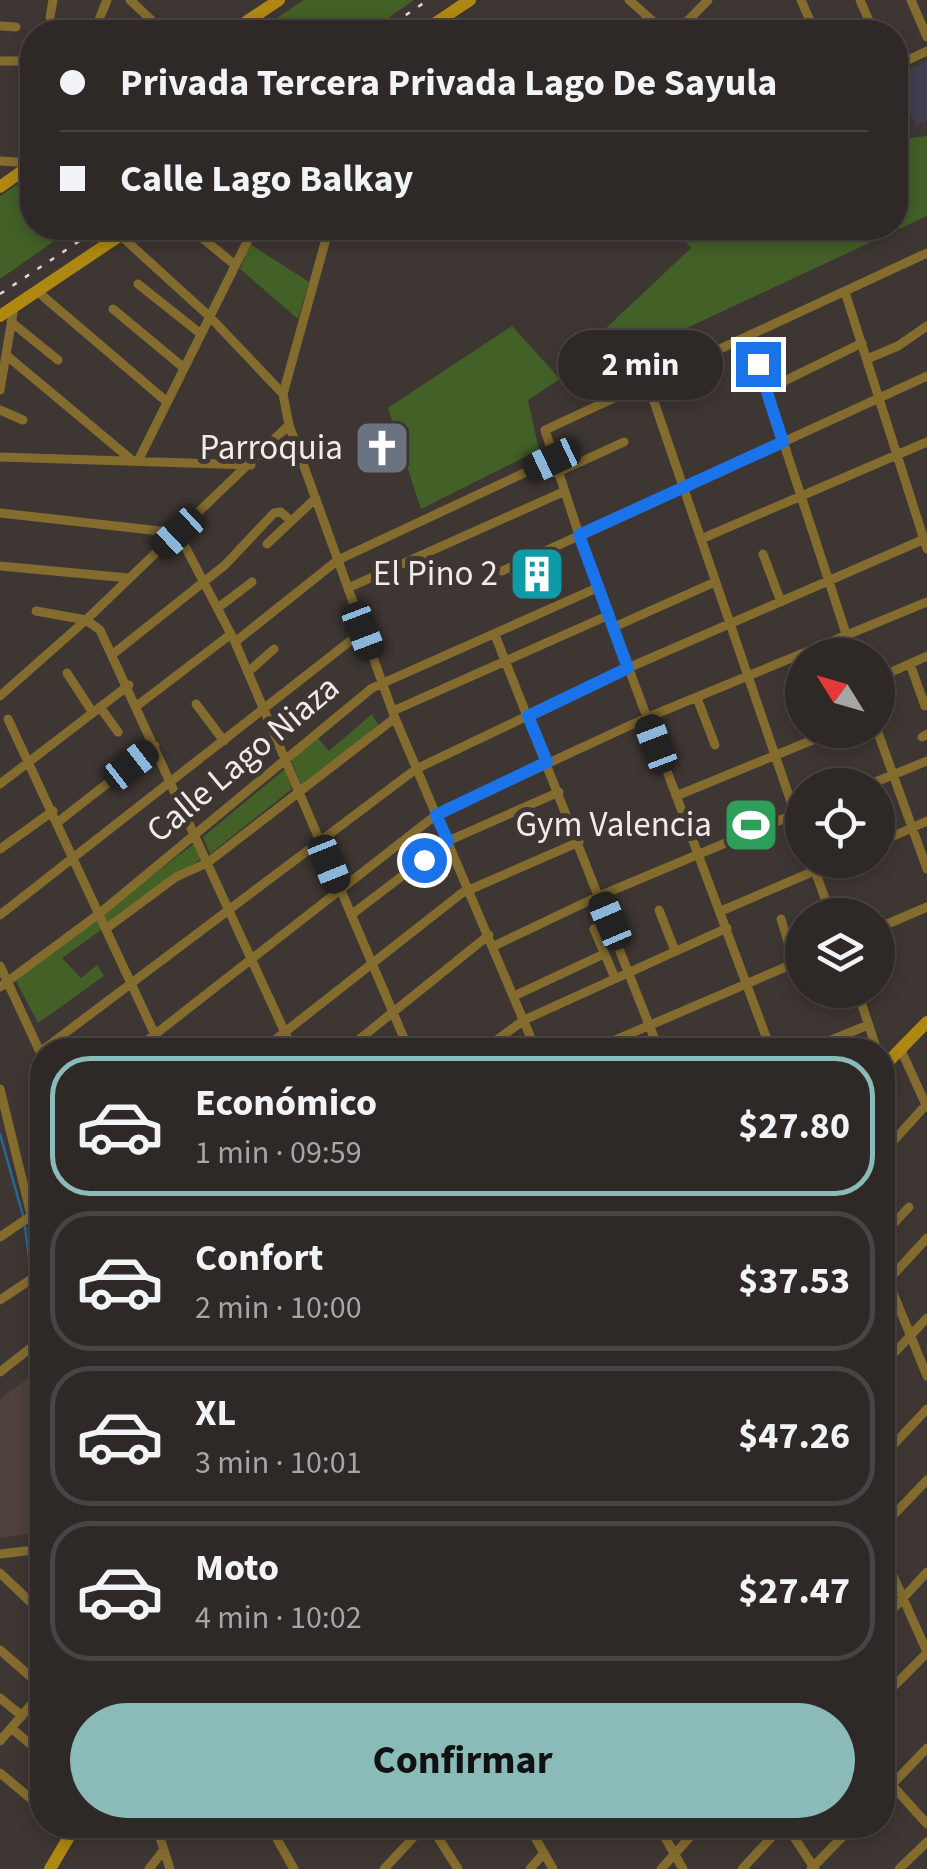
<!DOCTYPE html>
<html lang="es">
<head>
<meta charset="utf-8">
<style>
  body { margin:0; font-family:"Source Sans 3",sans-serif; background:#3a3432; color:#f1f3f6; height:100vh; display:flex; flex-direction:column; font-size:38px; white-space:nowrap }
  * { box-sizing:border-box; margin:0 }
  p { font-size:32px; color:#a7a6a7 }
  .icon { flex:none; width:55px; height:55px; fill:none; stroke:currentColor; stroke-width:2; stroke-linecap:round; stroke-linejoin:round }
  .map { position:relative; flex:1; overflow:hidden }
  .sheet { position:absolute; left:30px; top:1038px; width:865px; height:800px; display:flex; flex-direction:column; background:#2e2826; border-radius:40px; box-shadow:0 5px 15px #0003,0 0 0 2px #494443 }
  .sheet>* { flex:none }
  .hud { position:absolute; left:20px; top:20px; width:888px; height:220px; border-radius:40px; box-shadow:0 5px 15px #0003,0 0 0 2px #494443; display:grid; align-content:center; height:220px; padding:0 40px; background:#2e2826 }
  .needle { width:65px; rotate:307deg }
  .fabs { position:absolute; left:785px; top:638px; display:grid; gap:20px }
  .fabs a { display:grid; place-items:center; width:110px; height:110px; border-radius:50%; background:#2e2826; box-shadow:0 5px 15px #0003,0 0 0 2px #494443; font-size:50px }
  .end { position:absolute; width:45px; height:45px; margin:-22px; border:12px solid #1a73e8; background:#fff; box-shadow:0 0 0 5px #fff }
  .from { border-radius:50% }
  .bubble { position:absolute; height:70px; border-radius:35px; background:#2e2826; box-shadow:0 5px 15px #0003,0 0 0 2px #494443; font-size:32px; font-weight:700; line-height:70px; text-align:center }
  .car { position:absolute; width:30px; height:60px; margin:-30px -15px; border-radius:12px; box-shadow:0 0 8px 2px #0007; background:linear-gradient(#222 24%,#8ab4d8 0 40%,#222 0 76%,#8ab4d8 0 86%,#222 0) }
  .hud b { display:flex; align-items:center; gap:35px; height:95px; font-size:38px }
  .hud b+b { border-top:2px solid #494443 }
  .hud i { width:25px; height:25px; background:#f1f3f6 }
  ul { padding:18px 0 0; list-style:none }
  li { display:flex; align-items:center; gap:30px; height:140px; margin:0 20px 15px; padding:0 20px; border:5px solid #494443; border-radius:40px }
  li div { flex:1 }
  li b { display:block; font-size:38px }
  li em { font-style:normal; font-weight:700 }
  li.current { border-color:#8bbbb9 }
  li>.icon { width:90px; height:90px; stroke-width:1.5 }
  .primary-button { display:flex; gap:20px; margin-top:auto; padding:20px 40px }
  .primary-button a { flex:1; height:115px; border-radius:60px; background:#8bbbb9; color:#111; font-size:40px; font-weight:700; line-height:115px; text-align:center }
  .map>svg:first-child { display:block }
</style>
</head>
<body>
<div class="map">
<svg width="927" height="1869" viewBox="0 0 927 1869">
  <rect width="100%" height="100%" fill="#3e3632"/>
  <path fill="#403d4e" d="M927,61v60l-11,6 -21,-50z"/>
  <path fill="#4e403a" d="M42,1368v164l-42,6v-139z"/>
  <path fill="#436027" d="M304,0h110l-46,32h-112z
    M927,136v80l-352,164 -7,-16 123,-116 -16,-20h220v-88z
    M32,175v53h41l-73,51v-83z
    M250,244l59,38 -11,37 -58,-50z
    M512,326l48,53 -32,21 11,50 -118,59 -33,-101z
    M372,714l7,12 -77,61 -11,-28 26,-22 12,14z
    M285,769l7,20 -82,65 -7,-17z
    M195,843l7,15 -140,100 19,20 16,-13 7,11 -66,47 -23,-44z"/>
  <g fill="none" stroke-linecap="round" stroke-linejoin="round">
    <path stroke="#246999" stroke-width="2.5" d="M0,1134l24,85
      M25,1227l6,46
      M32,1281l10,55"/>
    <path stroke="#846c2f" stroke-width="9" d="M130,0l34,32
      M629,0l36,32
      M801,0l14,32
      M860,0l14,32
      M911,0l16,37
      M50,17l3,-17
      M0,26l16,1
      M94,32l13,-32
      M677,32l31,-32
      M0,61h32
      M895,66l32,-15
      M0,161l32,2
      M190,228l45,37
      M329,228l-46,166 6,31 106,293 141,332
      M120,235l90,82 73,77
      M138,284l63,50
      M38,292l129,110
      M845,292l82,257
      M113,309l71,59
      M11,322l47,38
      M749,337l104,318
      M6,355l127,106
      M867,359l31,-13 29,-20
      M648,384l154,450
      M0,390l14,-83
      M766,390l96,-47
      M0,410l23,10
      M0,457l251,8
      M138,461l116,-233
      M556,473l68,-31
      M0,513l178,20 57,109 174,408
      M701,539l226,-97
      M267,544l49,-46
      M763,554l18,48
      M0,566l129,12
      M502,571l425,-195
      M348,588l215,-96
      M219,607l33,-25
      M36,611l50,9 14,10 193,420
      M614,627l101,-45
      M495,635l164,415
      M235,642l103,-82 214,-100
      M113,654l112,-89 49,-52 7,-1 10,9
      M910,664l15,42
      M248,672l26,-23
      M67,673l26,40
      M878,678l49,-22
      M0,696l86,-76 203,-195
      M697,698l18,47
      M196,704l28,37
      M138,705l93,-71
      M100,707l18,25
      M393,711l216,-96
      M8,719l154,331
      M877,730l50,139
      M922,737l5,-3
      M0,784l129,-99
      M868,785l59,-24
      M676,796l161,-66
      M58,822l97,-76
      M878,843l49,-22
      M0,849l53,-38
      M811,860l20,55
      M659,910l16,41
      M721,911l119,-51
      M0,915l363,-284
      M351,915l97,-74 111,-49
      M781,919l14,45
      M107,928l69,-51 31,-14 188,-145
      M878,928l49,-21
      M594,929l21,49
      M494,946l105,-50 203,-85
      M0,966l41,88
      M0,987l100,-74 272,-225 227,-101
      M857,990l20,60
      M514,996l90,-42
      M900,1048l27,59
      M135,1050l301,-235 210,-97 281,-116
      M262,1050l200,-157 117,-51
      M346,1050l143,-115
      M483,1050l41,-30 203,-92
      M592,1050l210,-90
      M771,1050l-192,-515 -34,-105 382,-177
      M807,1050l61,-25
      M40,1052l376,-283 212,-101 299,-130
      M0,1089l42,171
      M886,1149l40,-44
      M882,1236l27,-29
      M0,1237l34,-23
      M882,1266l45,110
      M882,1287l45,-49
      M0,1300l42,-28
      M882,1366l45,-48
      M0,1372l42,-33
      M882,1457l45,-48
      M882,1527l45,-47
      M882,1551l45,101
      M0,1554l42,-5
      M0,1573l42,40
      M882,1621l45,-49
      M0,1650l31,27 9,19
      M0,1698l22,18
      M882,1698l45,-45
      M11,1728l23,19 8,-1
      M0,1741l42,-49
      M0,1773l42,35
      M882,1774l45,50
      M882,1795l45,-47
      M156,1825l14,44
      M269,1825l25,44
      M430,1825l28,44
      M528,1825l25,44
      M658,1825l25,44
      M786,1825l29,44
      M149,1869l14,-18
      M384,1869l41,-44
      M530,1869l14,-16
      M661,1869l40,-44
      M742,1869l41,-44
      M811,1869l43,-44
      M899,1869l28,-27"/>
    <path stroke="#ae8811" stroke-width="12" d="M231,32l48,-32
      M422,32l48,-32
      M0,187l32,-23
      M0,316l131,-88
      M882,1068l45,-46
      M50,1869l26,-44"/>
    <path stroke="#ded9d6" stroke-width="2.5" stroke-dasharray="5 10" stroke-linecap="butt" d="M381,32l47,-32
      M0,294l99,-66"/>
  </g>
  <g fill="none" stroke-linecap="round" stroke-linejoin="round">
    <path stroke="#1a73e8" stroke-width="12" d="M424,860l24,-19 -12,-26 111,-53 -19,-46 100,-48 -49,-133 204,-93 -25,-78"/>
  </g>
  <defs>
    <g id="church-square" transform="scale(2.875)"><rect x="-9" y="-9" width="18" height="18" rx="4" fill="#6b7280" stroke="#3e3632"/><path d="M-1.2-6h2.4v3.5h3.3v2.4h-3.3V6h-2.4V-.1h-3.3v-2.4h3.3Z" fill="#fff"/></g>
    <g id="building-square" transform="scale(2.875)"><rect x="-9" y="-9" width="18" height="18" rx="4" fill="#0f9aa8" stroke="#3e3632"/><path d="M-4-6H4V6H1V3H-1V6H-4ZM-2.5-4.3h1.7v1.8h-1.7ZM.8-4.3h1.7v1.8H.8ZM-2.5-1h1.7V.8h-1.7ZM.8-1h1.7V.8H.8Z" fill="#fff"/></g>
    <g id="stadium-square" transform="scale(2.875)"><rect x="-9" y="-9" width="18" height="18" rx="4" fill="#2e9e5b" stroke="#3e3632"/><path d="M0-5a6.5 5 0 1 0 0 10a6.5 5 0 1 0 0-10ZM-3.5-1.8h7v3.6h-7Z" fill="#fff"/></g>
  </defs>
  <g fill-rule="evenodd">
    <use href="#church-square" x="382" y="448"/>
    <use href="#building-square" x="537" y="574"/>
    <use href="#stadium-square" x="751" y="825"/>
  </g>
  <g text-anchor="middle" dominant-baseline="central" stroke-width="10" stroke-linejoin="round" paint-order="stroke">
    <g font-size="35" fill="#f1ecea" stroke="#3e3632" text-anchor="end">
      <text x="343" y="448">Parroquia</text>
      <text x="498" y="574">El Pino 2</text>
      <text x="712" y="825">Gym Valencia</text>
    </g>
    <g font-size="35" fill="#f1ecea" stroke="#3e3632">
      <text transform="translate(243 759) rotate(-40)">Calle Lago Niaza</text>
    </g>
  </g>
</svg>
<div class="fabs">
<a><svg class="needle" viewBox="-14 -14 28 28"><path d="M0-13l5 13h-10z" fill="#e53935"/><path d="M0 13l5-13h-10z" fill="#a7a6a7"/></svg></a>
<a><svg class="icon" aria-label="locate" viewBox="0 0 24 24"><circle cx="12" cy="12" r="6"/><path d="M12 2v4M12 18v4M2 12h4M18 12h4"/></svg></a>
<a><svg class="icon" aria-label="layers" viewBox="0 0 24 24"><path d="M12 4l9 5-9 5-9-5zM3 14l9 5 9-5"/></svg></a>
</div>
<i class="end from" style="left:424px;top:860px"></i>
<i class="end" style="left:758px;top:364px"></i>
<div class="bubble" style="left:558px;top:330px;width:165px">2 min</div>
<i class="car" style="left:552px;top:460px;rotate:245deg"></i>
<i class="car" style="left:178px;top:533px;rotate:227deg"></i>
<i class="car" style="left:363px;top:631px;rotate:159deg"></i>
<i class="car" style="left:656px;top:744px;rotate:339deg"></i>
<i class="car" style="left:131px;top:765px;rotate:52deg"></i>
<i class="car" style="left:329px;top:864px;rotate:158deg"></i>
<i class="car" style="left:610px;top:921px;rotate:337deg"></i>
<div class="hud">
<b><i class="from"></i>Privada Tercera Privada Lago De Sayula</b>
<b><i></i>Calle Lago Balkay</b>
</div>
<section class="sheet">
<ul>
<li class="current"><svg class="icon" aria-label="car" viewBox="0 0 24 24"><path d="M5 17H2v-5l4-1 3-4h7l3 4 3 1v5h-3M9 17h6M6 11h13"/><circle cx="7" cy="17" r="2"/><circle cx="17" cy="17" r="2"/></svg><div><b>Económico</b><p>1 min · 09:59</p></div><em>$27.80</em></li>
<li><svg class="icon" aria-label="car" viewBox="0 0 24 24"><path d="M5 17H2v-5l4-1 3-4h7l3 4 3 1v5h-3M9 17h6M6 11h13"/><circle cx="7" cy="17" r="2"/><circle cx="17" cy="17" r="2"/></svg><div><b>Confort</b><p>2 min · 10:00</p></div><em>$37.53</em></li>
<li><svg class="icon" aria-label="car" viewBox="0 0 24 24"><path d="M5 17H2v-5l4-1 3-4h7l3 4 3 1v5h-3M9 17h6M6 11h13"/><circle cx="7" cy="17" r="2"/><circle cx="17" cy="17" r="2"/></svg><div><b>XL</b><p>3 min · 10:01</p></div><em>$47.26</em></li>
<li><svg class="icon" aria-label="car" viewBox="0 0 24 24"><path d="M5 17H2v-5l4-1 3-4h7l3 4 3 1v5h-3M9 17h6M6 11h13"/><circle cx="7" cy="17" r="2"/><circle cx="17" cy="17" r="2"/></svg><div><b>Moto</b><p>4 min · 10:02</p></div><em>$27.47</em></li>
</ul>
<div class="primary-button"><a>Confirmar</a></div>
</section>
</div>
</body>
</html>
